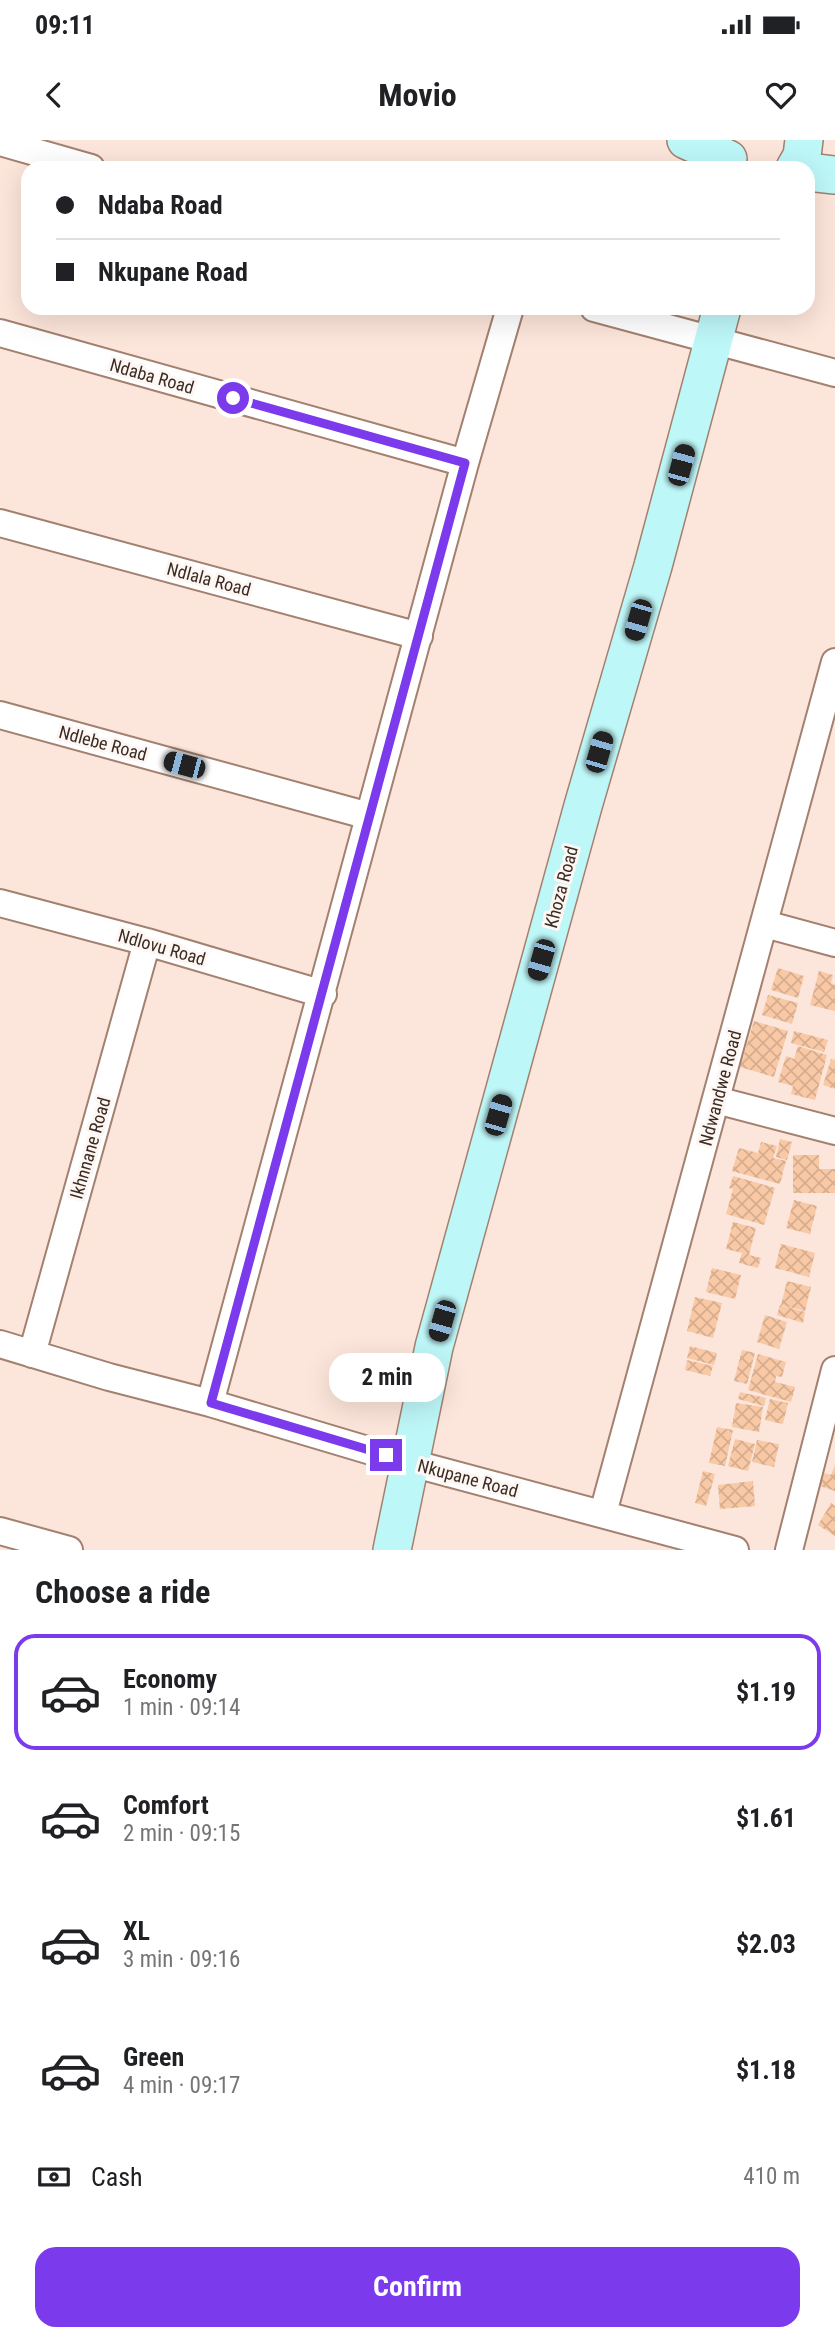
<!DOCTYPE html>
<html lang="en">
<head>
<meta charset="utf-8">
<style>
  body { margin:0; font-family:"Roboto Condensed",sans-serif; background:#f2f2f2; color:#202124; height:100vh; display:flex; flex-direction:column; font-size:26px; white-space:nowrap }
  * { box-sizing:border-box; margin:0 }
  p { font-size:23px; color:#757577 }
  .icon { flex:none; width:38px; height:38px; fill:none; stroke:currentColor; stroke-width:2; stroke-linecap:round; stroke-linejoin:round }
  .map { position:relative; height:1410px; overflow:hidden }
  .sheet { display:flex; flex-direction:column; background:#fff; flex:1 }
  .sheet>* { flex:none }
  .hud { position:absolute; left:21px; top:21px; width:794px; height:154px; border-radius:21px; box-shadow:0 7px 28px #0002; display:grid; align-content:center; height:154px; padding:0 35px; background:#fff }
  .end { position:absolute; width:32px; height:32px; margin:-16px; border:9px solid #7c3aed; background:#fff; box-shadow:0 0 0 4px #fff }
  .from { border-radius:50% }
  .bubble { position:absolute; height:49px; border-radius:21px; background:#fff; box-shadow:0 7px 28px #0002; font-size:23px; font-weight:700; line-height:49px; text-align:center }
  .car { position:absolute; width:21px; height:42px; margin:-21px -10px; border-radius:9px; box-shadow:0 0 5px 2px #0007; background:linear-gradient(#222 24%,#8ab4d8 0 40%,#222 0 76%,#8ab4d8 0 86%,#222 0) }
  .hud b { display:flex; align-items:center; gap:24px; height:66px; font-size:26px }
  .hud b+b { border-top:2px solid #e0e0e0 }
  .hud i { width:18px; height:18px; background:#202124 }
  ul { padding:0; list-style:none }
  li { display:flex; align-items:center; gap:21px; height:116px; margin:0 14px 10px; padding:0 21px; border:4px solid transparent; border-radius:21px }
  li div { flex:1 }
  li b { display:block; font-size:26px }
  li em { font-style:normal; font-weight:700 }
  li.active { border-color:#7c3aed }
  li>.icon { width:63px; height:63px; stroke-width:1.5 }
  h2 { padding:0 35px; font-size:32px; line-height:84px }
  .pay { display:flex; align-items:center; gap:18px; height:77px; padding:0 35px; font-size:26px }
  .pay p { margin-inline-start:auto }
  .action { display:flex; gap:14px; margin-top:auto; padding:14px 35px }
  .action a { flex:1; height:80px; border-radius:21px; background:#7c3aed; color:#fff; font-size:28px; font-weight:700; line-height:80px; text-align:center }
  .status { display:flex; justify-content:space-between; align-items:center; height:49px; padding:0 35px; background:#fff; direction:ltr }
  .status svg { height:19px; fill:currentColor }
  header { display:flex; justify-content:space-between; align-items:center; height:91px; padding:0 35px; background:#fff; font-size:32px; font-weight:700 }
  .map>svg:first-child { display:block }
</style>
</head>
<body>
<div class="status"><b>09:11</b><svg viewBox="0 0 49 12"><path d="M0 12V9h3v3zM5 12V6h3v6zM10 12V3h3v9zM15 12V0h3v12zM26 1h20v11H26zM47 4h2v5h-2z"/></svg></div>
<header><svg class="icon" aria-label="back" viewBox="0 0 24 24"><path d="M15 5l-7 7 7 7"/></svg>Movio<svg class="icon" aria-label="heart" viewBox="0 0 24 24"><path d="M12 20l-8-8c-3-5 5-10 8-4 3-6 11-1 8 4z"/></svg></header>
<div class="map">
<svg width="835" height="1410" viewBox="0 0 835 1410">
  <defs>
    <pattern id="building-cross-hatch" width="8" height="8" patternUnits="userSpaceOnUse" patternTransform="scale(1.75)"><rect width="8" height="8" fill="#f9c9a6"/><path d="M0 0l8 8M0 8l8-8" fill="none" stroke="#d6ad8f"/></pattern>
  </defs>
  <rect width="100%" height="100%" fill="#fce5da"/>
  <path fill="url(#building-cross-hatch)" d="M778,828l26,8 -6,22 -27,-8z
    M819,831l14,4 -2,8 4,2v26l-25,-6z
    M768,855l30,8 -6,21 -30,-9z
    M754,881l34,10 -14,46 -34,-10z
    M794,891l34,9 -4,12 -33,-9z
    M798,906l29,9 -12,45 -24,-6 2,-8 -15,-4 8,-26 8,3z
    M831,919l4,1v29l-12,-4z
    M780,999l12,3 -5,18 -11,-3z
    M761,1002l16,4 -4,12 13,3 -6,23 -48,-13 7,-23 19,5z
    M793,1015h26v14h16v24h-42z
    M733,1036l42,12 -11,37 -38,-11 7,-25 -4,-1z
    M794,1060l23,6 -7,28 -24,-6z
    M733,1082l23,6 -7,27 12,3 -3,10 -19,-5 3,-10 -16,-4z
    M781,1104l34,9 -6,24 -34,-9z
    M712,1128l29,7 -6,24 -29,-7z
    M787,1141l24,6 -6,24 -24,-6z
    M695,1157l27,6 -9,35 -26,-7z
    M780,1165l25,7 -2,11 -26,-8z
    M765,1175l22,7 -8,27 -22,-7z
    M690,1206l27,7 -3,12 -27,-7z
    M742,1210l13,3 -8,31 -13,-3z
    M758,1214l28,8 -4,15 -6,-1 -1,6 20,5 -4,15 -43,-12z
    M687,1220l26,6 -3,10 -25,-6z
    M740,1252l26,6 -2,8 -26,-7z
    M770,1259l18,4 -5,21 -18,-4z
    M736,1263l27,4 -4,25 -27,-5z
    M717,1287l16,3 -8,36 -16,-3z
    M735,1299l20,5 -7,27 -20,-5z
    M757,1300l22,4 -5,23 -22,-5z
    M835,1325v26l-15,-5 4,-13 7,2z
    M703,1331l12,3 -9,32 -11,-3z
    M753,1341l2,25 -35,3 -2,-24z
    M831,1363l4,3v30l-17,-11z"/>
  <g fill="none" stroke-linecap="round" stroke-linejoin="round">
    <g stroke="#a3806f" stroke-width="30">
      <path id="street" d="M0,2l91,26
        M594,168l241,65
        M0,193l465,130
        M0,383l419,113
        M0,575l369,101
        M0,763l147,39 176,52
        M765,784l70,19
        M716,960l119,31
        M0,1204l109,33 101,26 201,60 324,87
        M32,1214l115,-412
        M210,1263l255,-940 45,-155
        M603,1373l232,-851
        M0,1391l69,19
        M789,1410l46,-180"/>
    </g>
    <g stroke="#a3806f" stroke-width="40">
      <path id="secondary" d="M686,0l42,19
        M795,28l7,-12 2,-16
        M808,32l27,3
        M392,1410l42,-203 149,-541 70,-240 69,-258"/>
    </g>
    <use href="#street" stroke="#fff" stroke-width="26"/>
    <use href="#secondary" stroke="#bef7f8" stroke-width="37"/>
  </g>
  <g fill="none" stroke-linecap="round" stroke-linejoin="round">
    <path stroke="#7c3aed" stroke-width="9" d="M233,258l232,65 -254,940 175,52"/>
  </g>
  <g text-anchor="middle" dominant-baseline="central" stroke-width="6" stroke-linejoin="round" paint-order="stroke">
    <g font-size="18" fill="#3a2c25" stroke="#fef6f2">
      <text transform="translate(152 236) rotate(16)">Ndaba Road</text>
      <text transform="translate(209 439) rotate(15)">Ndlala Road</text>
      <text transform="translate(103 603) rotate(15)">Ndlebe Road</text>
      <text transform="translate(561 747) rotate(-75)">Khoza Road</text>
      <text transform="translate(162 807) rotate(16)">Ndlovu Road</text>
      <text transform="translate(720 948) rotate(-75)">Ndwandwe Road</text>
      <text transform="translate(90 1008) rotate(-74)">Ikhnnane Road</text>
      <text transform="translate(468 1338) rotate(15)">Nkupane Road</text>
    </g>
  </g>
</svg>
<i class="end from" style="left:233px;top:258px"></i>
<i class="end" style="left:386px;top:1315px"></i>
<div class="bubble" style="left:329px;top:1213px;width:116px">2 min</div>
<i class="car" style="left:681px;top:325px;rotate:15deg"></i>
<i class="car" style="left:638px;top:480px;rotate:196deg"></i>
<i class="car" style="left:599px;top:612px;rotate:16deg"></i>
<i class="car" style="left:184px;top:625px;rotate:285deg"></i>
<i class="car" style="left:541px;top:820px;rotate:196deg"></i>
<i class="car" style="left:498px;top:975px;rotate:16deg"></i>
<i class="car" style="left:442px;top:1181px;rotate:196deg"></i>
<div class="hud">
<b><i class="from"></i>Ndaba Road</b>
<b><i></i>Nkupane Road</b>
</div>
</div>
<section class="sheet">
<h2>Choose a ride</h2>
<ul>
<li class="active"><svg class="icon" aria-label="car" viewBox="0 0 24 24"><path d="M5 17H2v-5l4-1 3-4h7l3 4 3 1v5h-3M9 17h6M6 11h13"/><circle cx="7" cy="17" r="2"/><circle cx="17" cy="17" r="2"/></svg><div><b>Economy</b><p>1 min · 09:14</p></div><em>$1.19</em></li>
<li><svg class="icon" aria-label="car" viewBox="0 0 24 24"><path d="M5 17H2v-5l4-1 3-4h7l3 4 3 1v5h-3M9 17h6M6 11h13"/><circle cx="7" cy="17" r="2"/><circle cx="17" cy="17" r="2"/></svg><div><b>Comfort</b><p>2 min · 09:15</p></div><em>$1.61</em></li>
<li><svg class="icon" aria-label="car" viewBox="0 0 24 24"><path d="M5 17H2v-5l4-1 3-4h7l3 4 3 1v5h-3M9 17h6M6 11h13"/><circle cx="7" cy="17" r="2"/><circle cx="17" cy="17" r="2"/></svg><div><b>XL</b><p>3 min · 09:16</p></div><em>$2.03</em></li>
<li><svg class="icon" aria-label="car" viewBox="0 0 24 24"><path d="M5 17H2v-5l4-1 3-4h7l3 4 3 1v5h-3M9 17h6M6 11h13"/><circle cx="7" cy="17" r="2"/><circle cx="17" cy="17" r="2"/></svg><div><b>Green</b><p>4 min · 09:17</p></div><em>$1.18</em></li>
</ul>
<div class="pay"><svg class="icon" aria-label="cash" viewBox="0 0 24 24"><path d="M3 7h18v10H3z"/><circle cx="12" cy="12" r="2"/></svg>Cash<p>410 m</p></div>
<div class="action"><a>Confirm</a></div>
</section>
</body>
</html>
